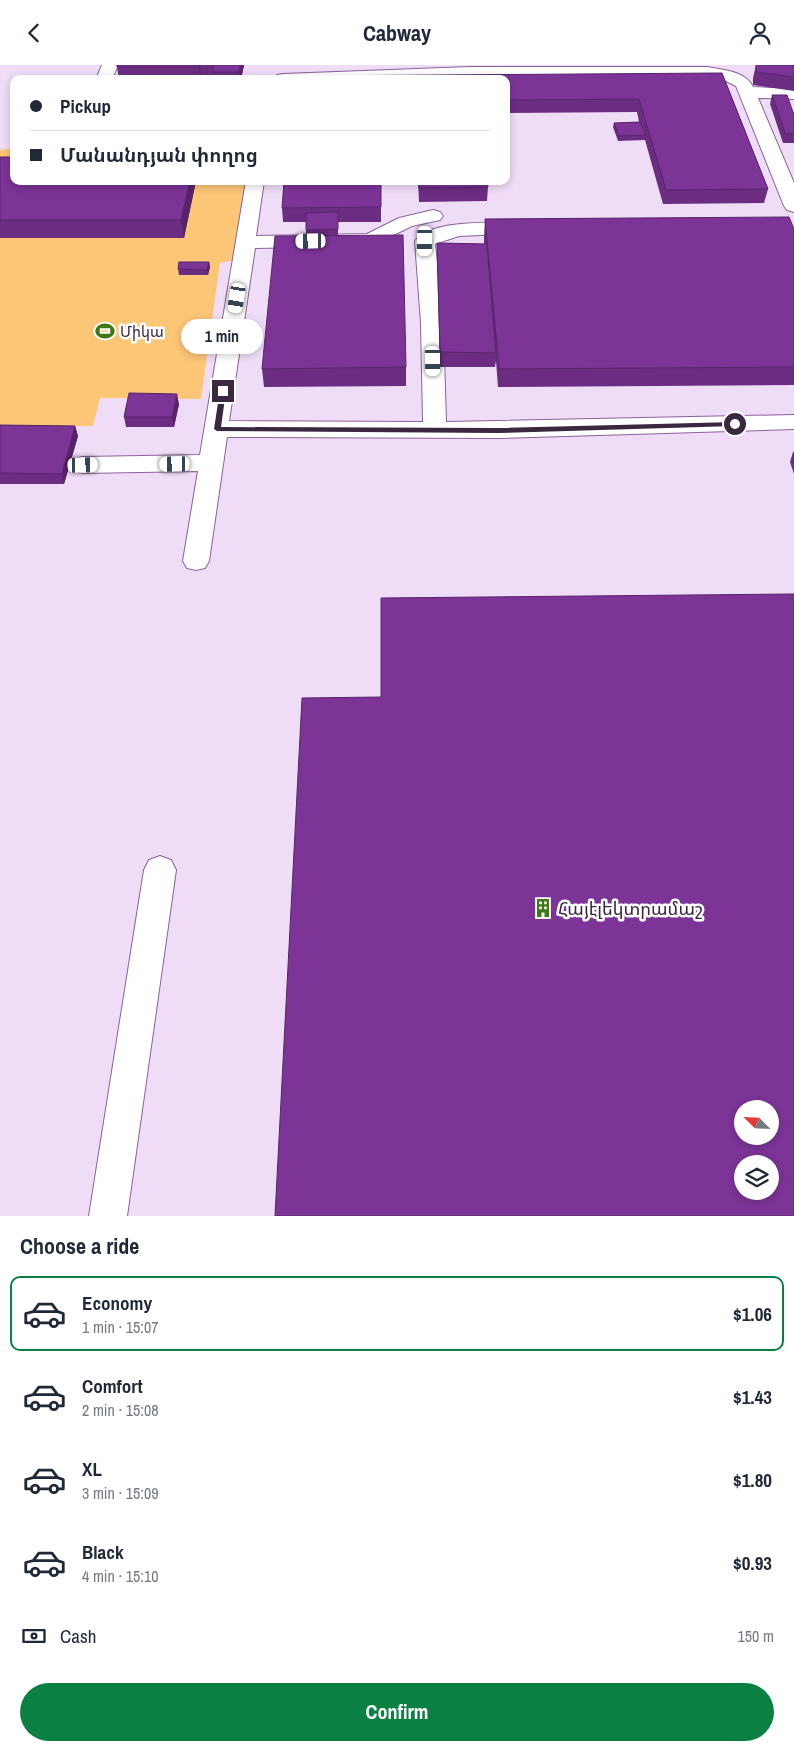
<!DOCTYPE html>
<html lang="en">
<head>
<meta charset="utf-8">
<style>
  body { margin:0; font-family:"Archivo Narrow","Noto Sans Armenian",sans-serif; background:#f6f6f7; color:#1f2937; height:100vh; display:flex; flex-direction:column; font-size:19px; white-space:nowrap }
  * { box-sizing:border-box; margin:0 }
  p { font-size:16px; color:#747a83 }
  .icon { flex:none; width:28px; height:28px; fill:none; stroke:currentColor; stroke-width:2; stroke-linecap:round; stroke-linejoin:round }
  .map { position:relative; height:1151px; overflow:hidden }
  .details { display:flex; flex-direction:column; background:#fff; flex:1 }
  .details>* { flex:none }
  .banner { position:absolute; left:10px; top:10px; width:500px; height:110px; border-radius:10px; box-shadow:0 2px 8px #0003; display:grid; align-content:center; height:110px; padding:0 20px; background:#fff }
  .needle { width:32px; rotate:294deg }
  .controls { position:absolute; left:734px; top:1035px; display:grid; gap:10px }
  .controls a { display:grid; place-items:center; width:45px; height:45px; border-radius:50%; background:#fff; box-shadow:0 2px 8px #0003; font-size:25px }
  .end { position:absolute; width:22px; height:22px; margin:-11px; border:6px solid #392840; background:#fff; box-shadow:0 0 0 2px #fff }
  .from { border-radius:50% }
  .bubble { position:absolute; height:35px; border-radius:18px; background:#fff; box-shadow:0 2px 8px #0003; font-size:16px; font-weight:800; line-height:35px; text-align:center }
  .car { position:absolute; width:15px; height:30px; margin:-15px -8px; border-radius:6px; box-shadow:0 0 4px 1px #0007; background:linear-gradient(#fff 24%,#345 0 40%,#fff 0 76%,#345 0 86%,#fff 0) }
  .banner b { display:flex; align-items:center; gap:18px; height:48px; font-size:19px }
  .banner b+b { border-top:1px solid #e0e1e3 }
  .banner i { width:12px; height:12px; background:#1f2937 }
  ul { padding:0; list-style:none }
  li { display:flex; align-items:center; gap:15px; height:75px; margin:0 10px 8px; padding:0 10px; border:2px solid transparent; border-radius:10px }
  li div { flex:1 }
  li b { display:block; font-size:19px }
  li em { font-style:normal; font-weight:800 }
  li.selected { border-color:#0b8043 }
  li>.icon { width:45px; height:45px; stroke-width:1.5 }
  h2 { padding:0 20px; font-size:22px; line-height:60px }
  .pay { display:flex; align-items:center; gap:12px; height:55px; padding:0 20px; font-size:19px }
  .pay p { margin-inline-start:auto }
  .button { display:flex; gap:10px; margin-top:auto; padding:10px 20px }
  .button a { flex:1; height:58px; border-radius:30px; background:#0b8043; color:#fff; font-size:20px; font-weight:800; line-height:58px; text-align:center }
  header { display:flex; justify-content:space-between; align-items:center; height:65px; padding:0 20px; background:#fff; font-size:22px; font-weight:800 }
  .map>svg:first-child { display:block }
</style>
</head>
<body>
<header><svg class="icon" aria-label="back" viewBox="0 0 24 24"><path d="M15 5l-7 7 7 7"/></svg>Cabway<svg class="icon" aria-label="person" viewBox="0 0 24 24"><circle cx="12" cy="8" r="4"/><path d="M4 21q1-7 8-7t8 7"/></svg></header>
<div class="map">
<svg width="794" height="1151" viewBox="0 0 794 1151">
  <rect width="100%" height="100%" fill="#efddf7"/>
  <path fill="#fcc677" d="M14,83v33h232l-12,79 -14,3 -19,136 -101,-1 -7,28 -93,1v-277z"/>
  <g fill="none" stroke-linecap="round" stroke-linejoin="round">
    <g stroke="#8a629a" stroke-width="2">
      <path id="minor" d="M102,0h16l-6,14h-16z
        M470,2h237c16,3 39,4 46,20l41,2v10l-36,-1 36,85v29l-7,-2 -3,-4 -48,-120 -12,-6 -17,-3 -432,2 2,-4 6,-1z
        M246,116h18l-8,55 111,-2 32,-16 34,-8 7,2 3,4 -3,4 -28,6 -41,20 -116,2 -26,173 194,1 -2,-99 -6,-82c15,-22 80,-18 105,-18l7,2 3,4 -3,4 -68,3 -24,8 8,79 3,99 348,-7v14l-295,9 -272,-1 -18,124 -4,7 -9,2 -9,-2 -4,-7 15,-90 -115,2 -9,-2 -3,-6 3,-6 9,-2 117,-2z
        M160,791l11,4 5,10 -49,346h-38l55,-346 5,-10z"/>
    </g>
    <use href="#minor" fill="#fff" fill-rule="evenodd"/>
  </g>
  <path fill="#6b2d82" d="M117,0h127l-3,14h-28v-3h-12v3h-82l-2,-12z
    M756,0h38v26l-41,-6v-7z
    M722,8l46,116 -4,14 -101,1 -18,-64 -27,1 -5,-14 1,-4 25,-1 -2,-10 -131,1v-34z
    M772,30l22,20v28h-11l-13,-39z
    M0,92l196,24 -12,57h-184z
    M381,116v41h-43v14l68,131v19l-142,1 -2,-18 44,-133v-14h-23l-1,-14z
    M418,116h69l1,6 -1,14 -68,1z
    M485,154l309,10v156l-296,2 -2,-26 -1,6h-55l-3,-109v-15l47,1v-7z
    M209,197l1,5 -2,8h-29l-1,-6z
    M179,339l-5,23h-48l-2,-10z
    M0,360l75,1 3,10 -14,48h-64z
    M793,387h1v22l-4,-12z"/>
  <path fill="#57246a" d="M199,0h1l1,11v3h-1l-1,-12z
    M240,0h4l-3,14h-1l-1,-7z
    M190,116h6l-12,57 -3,-18z
    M209,197l1,5 -2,8 -1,-5z
    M177,329l2,10 -5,23 -2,-10z
    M75,361l3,10 -14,48 -2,-10z"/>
  <path fill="#7c3497" stroke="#57246a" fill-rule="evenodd" d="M117,0h82v2h-82z
    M214,0h26l-1,7h-27z
    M756,0h38v12l-38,-5z
    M722,8l46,116 -102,1 -27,-91 -133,1v-21h-212v-3z
    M772,30h15l7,20v19l-9,-1z
    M640,57l6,13 -27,1 -5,-13z
    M0,92h14v24h176l-9,39h-181z
    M284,116h97v26l-99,1z
    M419,116h68l1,6 -69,1z
    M338,147v17l-32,1v-17z
    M789,152l5,12v138l-295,2 -14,-150z
    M403,170l3,132 -144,2 13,-133z
    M437,178l50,1 9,109 -56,-1z
    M179,197h30l-2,8 -29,-1z
    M129,328l48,1 -5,23h-48z
    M0,360l75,1 -13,48 -62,-1z
    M794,529v622h-519l27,-518 79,-1v-99zM742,1044h28v27h-28zM742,1099h28v27h-28z"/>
  <path fill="#392840" d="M220,325l6,1 -5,36 277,1 237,-6 3,2 -3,2 -237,7 -281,-2 -3,-2z"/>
  <defs>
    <g id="stadium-bare" transform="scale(1.5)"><path d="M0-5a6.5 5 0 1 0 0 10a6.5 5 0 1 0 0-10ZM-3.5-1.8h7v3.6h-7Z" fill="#3e7911" stroke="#fff" stroke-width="2.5" paint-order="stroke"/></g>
    <g id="building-bare" transform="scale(1.5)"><path d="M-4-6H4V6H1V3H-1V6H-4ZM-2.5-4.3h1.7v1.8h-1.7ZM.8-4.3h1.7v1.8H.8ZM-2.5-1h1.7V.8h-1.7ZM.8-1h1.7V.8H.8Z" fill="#3e7911" stroke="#fff" stroke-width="2.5" paint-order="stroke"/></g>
  </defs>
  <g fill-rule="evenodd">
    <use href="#stadium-bare" x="105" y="266"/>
    <use href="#building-bare" x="543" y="843"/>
  </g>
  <g text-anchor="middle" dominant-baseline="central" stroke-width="5" stroke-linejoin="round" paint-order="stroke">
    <g font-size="15" fill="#392840" stroke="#fff" text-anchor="start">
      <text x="120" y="266">Միկա</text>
    </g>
    <g font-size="18" fill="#392840" stroke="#fff" text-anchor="start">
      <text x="558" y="843">Հայէլեկտրամաշ</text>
    </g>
  </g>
</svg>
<div class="controls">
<a><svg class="needle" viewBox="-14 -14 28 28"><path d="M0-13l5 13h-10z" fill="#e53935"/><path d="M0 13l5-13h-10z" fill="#747a83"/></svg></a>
<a><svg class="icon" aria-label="layers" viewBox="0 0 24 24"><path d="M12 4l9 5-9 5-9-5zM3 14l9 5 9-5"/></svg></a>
</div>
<i class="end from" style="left:735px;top:359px"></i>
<i class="end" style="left:223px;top:326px"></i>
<div class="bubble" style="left:181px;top:254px;width:82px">1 min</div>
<i class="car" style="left:311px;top:176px;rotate:269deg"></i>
<i class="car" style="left:425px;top:176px;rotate:181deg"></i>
<i class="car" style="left:237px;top:233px;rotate:189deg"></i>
<i class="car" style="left:433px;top:296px;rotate:179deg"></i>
<i class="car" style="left:175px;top:399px;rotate:269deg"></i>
<i class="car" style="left:83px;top:400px;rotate:89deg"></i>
<div class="banner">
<b><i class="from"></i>Pickup</b>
<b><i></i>Մանանդյան փողոց</b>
</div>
</div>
<section class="details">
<h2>Choose a ride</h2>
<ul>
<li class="selected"><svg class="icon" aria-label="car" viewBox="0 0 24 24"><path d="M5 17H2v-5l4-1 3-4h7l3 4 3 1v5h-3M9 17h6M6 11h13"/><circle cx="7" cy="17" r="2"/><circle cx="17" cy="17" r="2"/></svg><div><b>Economy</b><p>1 min · 15:07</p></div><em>$1.06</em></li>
<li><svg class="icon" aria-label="car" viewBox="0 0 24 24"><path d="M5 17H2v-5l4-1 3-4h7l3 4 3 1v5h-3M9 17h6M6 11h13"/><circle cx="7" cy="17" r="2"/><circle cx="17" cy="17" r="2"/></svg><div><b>Comfort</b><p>2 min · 15:08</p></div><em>$1.43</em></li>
<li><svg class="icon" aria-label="car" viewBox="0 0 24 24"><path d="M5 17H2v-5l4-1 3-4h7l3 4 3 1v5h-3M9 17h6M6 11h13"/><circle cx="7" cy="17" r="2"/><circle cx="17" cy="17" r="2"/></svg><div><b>XL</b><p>3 min · 15:09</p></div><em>$1.80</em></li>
<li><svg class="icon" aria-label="car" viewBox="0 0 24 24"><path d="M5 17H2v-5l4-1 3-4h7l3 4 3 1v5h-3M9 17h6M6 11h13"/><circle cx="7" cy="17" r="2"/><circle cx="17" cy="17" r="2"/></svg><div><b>Black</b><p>4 min · 15:10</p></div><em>$0.93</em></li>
</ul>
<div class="pay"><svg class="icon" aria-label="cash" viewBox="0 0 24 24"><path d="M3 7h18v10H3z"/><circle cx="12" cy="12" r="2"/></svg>Cash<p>150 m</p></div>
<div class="button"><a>Confirm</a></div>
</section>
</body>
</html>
